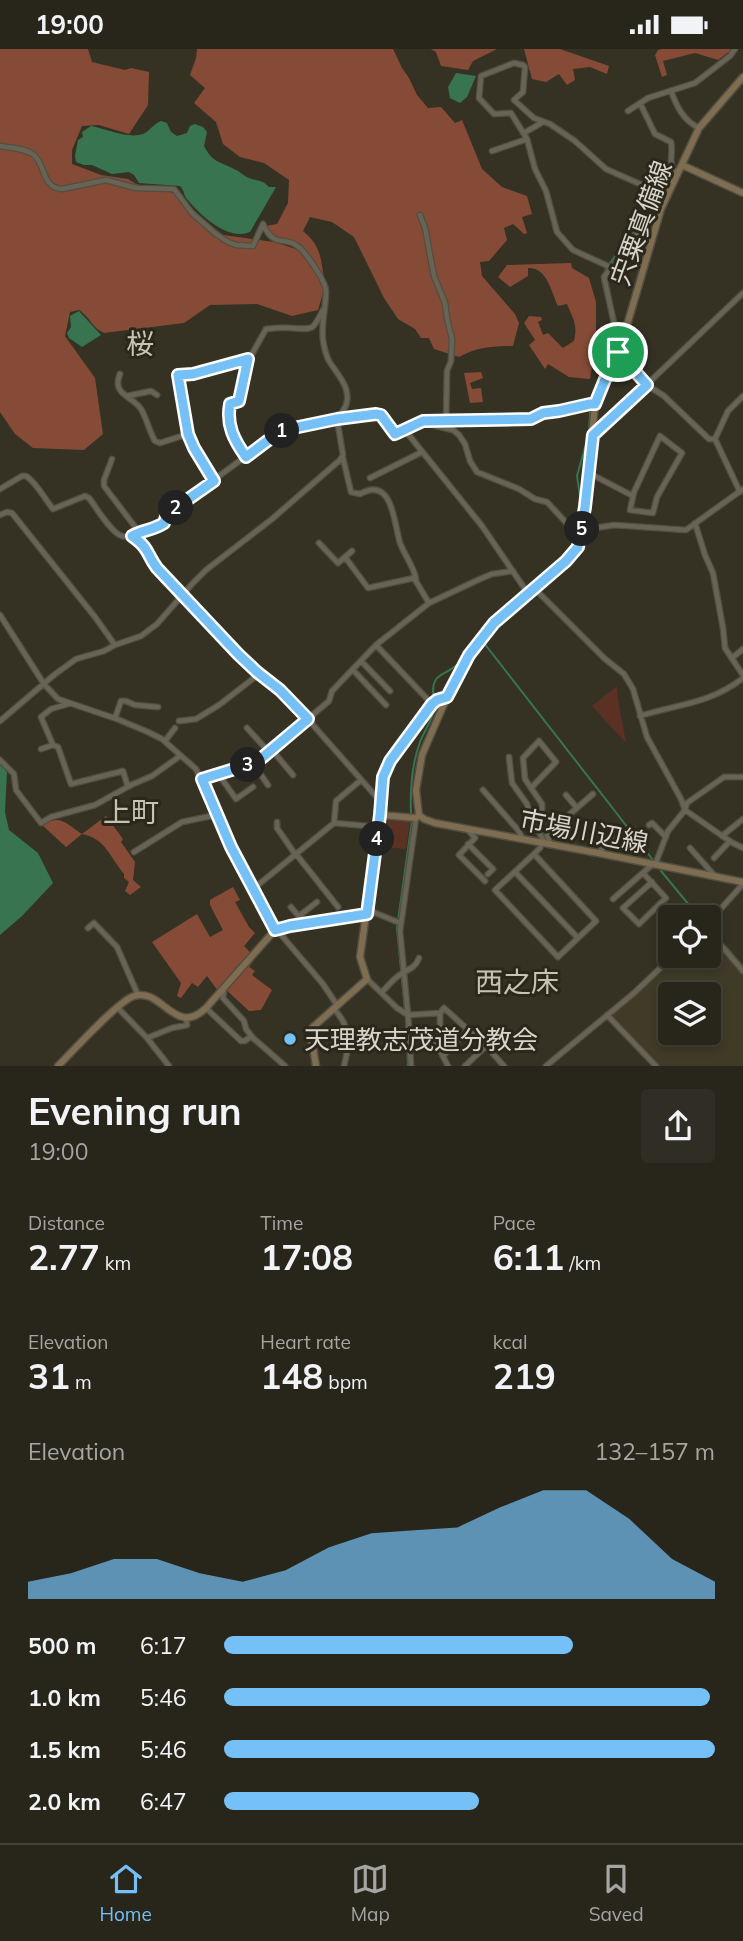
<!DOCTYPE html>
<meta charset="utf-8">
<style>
body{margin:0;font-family:Mulish,"Noto Sans JP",sans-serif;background:#302e24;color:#f1f3f6;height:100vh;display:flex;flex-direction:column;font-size:26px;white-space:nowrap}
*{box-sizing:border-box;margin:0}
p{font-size:23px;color:#a5a5a3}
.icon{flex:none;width:38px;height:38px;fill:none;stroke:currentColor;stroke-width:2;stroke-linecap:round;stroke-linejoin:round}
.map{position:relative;height:1017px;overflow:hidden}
.details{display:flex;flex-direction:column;background:#28261b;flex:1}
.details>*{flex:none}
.controls{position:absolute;left:658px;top:856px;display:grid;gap:14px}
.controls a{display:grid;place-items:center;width:63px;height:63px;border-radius:7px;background:#28261b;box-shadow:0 4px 10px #0003,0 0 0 2px #44433a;font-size:35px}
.pin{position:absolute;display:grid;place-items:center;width:60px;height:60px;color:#fff;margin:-30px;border:4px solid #fff;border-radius:50%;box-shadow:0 2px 7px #0007}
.km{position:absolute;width:35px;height:35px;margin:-18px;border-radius:50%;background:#222;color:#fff;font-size:19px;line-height:35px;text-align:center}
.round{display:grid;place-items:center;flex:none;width:74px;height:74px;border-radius:7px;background:#302e24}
.head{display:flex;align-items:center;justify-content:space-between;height:119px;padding:0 28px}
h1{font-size:38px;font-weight:700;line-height:52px}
.metrics{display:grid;grid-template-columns:repeat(3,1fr);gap:10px;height:119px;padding:7px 28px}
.metrics div{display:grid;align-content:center}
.metrics b{font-size:35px;font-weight:700}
.metrics small{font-size:19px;font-weight:400}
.metrics p{font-size:19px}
.chart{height:196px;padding:14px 28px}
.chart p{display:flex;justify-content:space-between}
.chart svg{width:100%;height:126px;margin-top:7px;fill:#75c0f6;opacity:.7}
ul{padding:0 28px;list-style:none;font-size:23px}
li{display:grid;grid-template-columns:112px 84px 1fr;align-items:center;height:52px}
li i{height:18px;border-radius:9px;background:#75c0f6}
.status{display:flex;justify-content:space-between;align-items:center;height:49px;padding:0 35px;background:#28261b;direction:ltr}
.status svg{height:19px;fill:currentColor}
.tabs{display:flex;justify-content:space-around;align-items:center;height:98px;border-top:2px solid #44433a;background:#28261b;font-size:19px;color:#a5a5a3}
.tabs a{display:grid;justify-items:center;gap:4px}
.tabs .on{color:#75c0f6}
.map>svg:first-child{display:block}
.built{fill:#3f3b27;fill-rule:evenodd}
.green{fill:#5a3123}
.forest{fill:#864b37}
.water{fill:#38744f}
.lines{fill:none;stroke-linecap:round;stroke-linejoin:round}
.stream{stroke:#38744f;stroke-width:2}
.street-casing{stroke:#514e42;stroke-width:7}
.secondary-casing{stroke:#514e42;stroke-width:9}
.street{stroke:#686455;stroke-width:4.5}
.secondary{stroke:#7f6d51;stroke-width:6}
.route-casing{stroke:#fff;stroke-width:14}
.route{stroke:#75c0f6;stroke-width:9}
.poi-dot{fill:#75c0f6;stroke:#2b281b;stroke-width:2.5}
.labels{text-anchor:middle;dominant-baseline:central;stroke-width:6;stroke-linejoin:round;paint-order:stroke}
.street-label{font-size:26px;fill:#d7d5cc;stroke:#2b281b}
.poi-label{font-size:26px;fill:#d7d5cc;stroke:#2b281b;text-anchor:start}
.neighbourhood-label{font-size:28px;fill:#c7c3b3;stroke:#2b281b}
</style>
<div class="status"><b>19:00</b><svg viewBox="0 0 49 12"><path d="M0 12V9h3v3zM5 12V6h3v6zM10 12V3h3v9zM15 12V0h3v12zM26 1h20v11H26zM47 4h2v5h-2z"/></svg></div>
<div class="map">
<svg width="743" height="1017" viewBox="0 0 743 1017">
<rect width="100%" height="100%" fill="#353224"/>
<path class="built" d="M709 885 743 924V1017H660L611 966 676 907 709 906ZM670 945H709V984H670Z"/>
<path class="green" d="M617 637 618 650 626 694 592 657Z
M390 771 410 773 406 800 380 798 383 775Z"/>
<path class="forest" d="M0 0H88L92 13 125 21 131 19 149 23 148 56 129 85 99 76 82 77 72 101V115L101 126 128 130 136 135 178 145 196 165 223 186 274 193 299 201 321 232 324 241 318 261 292 267 257 255 210 256 184 274 104 284C92 279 89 267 79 261L70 263 65 287 95 329 103 385 84 401 33 399 15 385 0 363Z
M197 0H393L402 19 409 29 417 46 428 59 441 58 455 74 462 71 482 120 502 138 527 147 532 165 522 168 527 184 524 185 513 175 504 179 507 191 489 212 480 213 482 227 515 265 519 274 513 297C493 297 477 298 459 308L434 300 429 289H421L415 280 398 270 384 249 354 188 332 173 310 168 303 182C321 197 321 209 324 231 317 220 310 205 300 197 288 186 276 194 266 177L277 175 288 154 289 131 264 114 240 108 223 95 216 73 194 54 205 39 190 26 196 9Z
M431 0H497L473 12 468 21 441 17 436 3Z
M524 0H560L609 17 607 25 590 18 573 20 575 31 567 36 559 25 546 33 532 30Z
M662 0H730V2L718 11 695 4 663 12 667 26 662 28 655 6 658 1Z
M571 214 572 219 589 229 596 253V292L590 330 569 328 548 315 545 320 529 296 535 291 524 274 529 267 541 268 542 271 538 273 543 286 548 284 563 299 574 292C578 275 573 270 567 255L558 257C551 242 547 218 528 219V227L510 238 498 228 507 216Z
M481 323 483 329 470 334 472 340 481 339 483 353 470 354 464 324Z
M106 767 123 790 121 793 135 813 133 831 141 838 130 846 125 842 129 833 124 829V825C110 808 105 789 82 785L66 798 42 776C61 765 65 774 82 785Z
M233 838 240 851 235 853 249 878 255 884 244 897 251 904 254 911 249 918 255 922 252 926 272 941 261 961 249 962 223 938 218 942 207 927 198 938 192 934 181 949 177 947 181 934 152 893 197 865 210 888 223 881 210 856V851Z"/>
<path class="water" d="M456 24 476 27 467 48 460 54 450 49 448 38Z
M161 72 167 74 171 83 177 87 187 84 190 77 195 75 203 78 207 83 204 97C213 114 219 112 234 120 240 122 243 127 249 129 257 132 263 131 269 138H276L250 183C228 192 201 167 188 151 183 146 185 142 180 137L139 134 134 126 129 123 112 125 92 116H84L76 113 75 107 78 91 83 88 82 83 91 77C106 80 128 90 143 85 150 82 153 75 161 72Z
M79 262 101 286 82 298 69 289 67 284 71 278 70 267Z
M0 715 7 723 5 763 9 781 38 804 53 834 22 867 0 886Z"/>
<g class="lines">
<path class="stream" d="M609 215 662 148
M606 219 602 231 607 251
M578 478 580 447 577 427 589 384 590 363 593 349 614 304 612 273
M484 594 653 811
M434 650C429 623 445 628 459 614 468 605 472 591 481 582 507 553 539 531 568 505
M411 766C410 741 411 717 420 693 425 680 434 669 435 656
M661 822 699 868
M726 898 743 918
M405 961 397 879 412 772
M406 967 408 1017"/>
<defs>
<path id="street" d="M671 42C677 58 683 71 699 79
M640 54 655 85 671 93C674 106 666 116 678 124
M628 62 648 49 695 34 730 7 735 0
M524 84 543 73
M0 97C11 99 25 99 34 106 46 117 42 139 62 140L106 131 136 139 174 140 192 164 216 185 228 193 236 196 253 197 263 175
M492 102 527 90
M420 166 425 179 434 227 445 254 447 269 452 290 451 312 447 322 446 372
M610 218 573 201 557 183 546 142 535 120 527 90 511 64 494 65 479 49 481 27 514 14 523 16 525 18 523 43 514 51 534 69 550 75 575 92 606 120 667 147 604 228 614 274 618 303 647 336 664 347 709 390H715
M120 325C111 346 133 347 141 360 147 370 149 382 155 392L160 394 188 385
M127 347 151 342 157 346
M428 373 436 377 453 381 459 386 465 395 470 412 477 423 519 440 535 450 547 453 573 481 581 483
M404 380 482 477 527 543
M593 386 599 381 743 244
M660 387 682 404 657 448 653 464 630 461 634 443Z
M246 408C234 391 226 376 230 355L239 353 247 314 266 280C274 279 283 278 291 279 313 280 312 283 323 261
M343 409 351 443 360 445C393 426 394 475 400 494 405 507 414 518 416 530
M112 410 104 431V437L139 483
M589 424 633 447
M370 429 422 403
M214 432 194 399 188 385 178 326 193 325 247 310
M0 440 22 427H26C37 434 44 449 53 460L85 447 89 449C96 458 112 485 122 487 128 489 133 486 138 484 147 480 156 480 164 474L167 465 279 383 284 381 337 370 376 365 381 366 395 385 423 372 531 370 543 364 559 362 590 355H595
M740 443 715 390 728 362 743 347
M0 466 7 463 12 464 95 568 115 596
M695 474 705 506 713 524 723 579 725 599 743 626
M582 481 614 476 686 481 743 440
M132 487C150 499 146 504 157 519L238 605 291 651 380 752
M319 494 338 514 352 502
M345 508 368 539 414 529 429 554
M534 539 604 609 624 625 633 640 647 688 681 750 685 761 731 793 743 799
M0 566 44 635 58 650 117 670 148 683 162 690 196 720 231 798 275 881
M376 596 432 655
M732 609 743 600
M361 612 390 642
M353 621 386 656
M68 655 51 660 41 668 53 696 58 698 71 735 123 722 127 735 130 737
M640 667C678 655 710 655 743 629
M115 669 121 652H126L135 656 158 658
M0 672 54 626 76 610 104 602 115 596 141 587 157 575 193 534 206 521 272 470 340 411 343 406 337 370C340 366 344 361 346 356 352 339 337 325 329 312 326 306 324 298 323 291 321 275 326 258 326 242 326 233 308 207 301 200 286 185 274 201 263 175
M179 672 196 670 219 656 259 625
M247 679 269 703
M165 692 175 679
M41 700 53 696
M272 701 293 726
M509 708 512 734 527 755 530 766
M0 711 14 725 16 741 41 774 51 768 95 756 131 736 152 727 180 707
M253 714 268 736
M219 726 236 750 253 738
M202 730 257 713 329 652 332 642 376 596 429 554 480 530 492 525 513 522
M531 739 556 713 539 692 523 709 525 730 542 755V760L530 767 545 794
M483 741 518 781 523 790
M566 746 577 759
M380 766 383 728 390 712 432 655 437 651 446 648
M277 773V779L295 805
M334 774 336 752 361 731
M649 776 652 774 666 788
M467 780 475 789 459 806 485 832
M722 787 743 770
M468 795 493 820 488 825
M550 795 547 785 593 745
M690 799 715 827
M134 803 182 773 216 766
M599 803 614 789
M296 805 338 858
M534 805 596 872 558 908 495 841Z
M534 805 540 799 542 794
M714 809 730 792
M655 816 668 782 685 761 687 754 724 728H743
M515 823 578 889
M643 824 666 849 639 875 623 859 652 833
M253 840 334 774 379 778
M613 850 653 815
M291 858 305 875
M368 861 400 874
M299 867 317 853
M709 873 743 835
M88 879 94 874 117 898 138 946
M277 881 323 935 337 956
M709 882 743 922
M367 930 397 959 408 966 440 964 444 959 486 997 504 1017
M224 941 223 949 244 972 246 980 253 989 285 1017
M382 943C388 937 394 929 401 925 409 920 416 918 419 909
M117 958 147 989 169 1017
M206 959 241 992H245L251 987
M334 960C351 978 350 994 344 1017
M440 964V988L436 994 448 1017
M607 966 656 1017
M147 989 172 979 187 976 186 969
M443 1007 468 981
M411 1017 408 966 400 882 416 769
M465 1017 486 997
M546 1017 634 944 674 906"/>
<path id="secondary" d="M682 116 743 144
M419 766 416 741 422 706 450 641 469 606 493 574 566 512 577 498 585 458 595 355 623 290 661 160 699 79 743 28
M419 766 424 770 435 774 598 804 743 833
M58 1017C73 1002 118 952 134 947 162 938 175 989 206 959L275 881 290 877 367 865
M316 1017 311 986 312 979 367 930 360 908 380 766 416 769 419 766"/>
</defs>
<use href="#street" class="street-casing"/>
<use href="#secondary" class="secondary-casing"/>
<use href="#street" class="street"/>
<use href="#secondary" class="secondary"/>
</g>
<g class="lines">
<defs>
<path id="route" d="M618 303 647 336 593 386 585 458 578 498 566 512 494 574 469 606 447 648 437 651 432 655 390 712 383 728 380 766 367 865 290 877 275 881 231 798 202 730 257 713 308 670 280 641 257 623 238 605 157 519C146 504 150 500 132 487 142 481 154 481 164 474L167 465 214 432 194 399 188 385 178 326 193 325 248 310 239 352 230 355C226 376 234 391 246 408L279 383 284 381 337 370 376 365 381 366 395 385 423 372 531 370 543 364 559 362 590 355H595L606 328Z"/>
</defs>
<use href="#route" class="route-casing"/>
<use href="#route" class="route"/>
</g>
<circle class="poi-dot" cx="290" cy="990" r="7"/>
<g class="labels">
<g class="street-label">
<text transform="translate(641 174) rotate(-70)">宍粟真備線</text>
<text transform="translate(584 782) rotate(11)">市場川辺線</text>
</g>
<g class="poi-label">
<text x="304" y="990">天理教志茂道分教会</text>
</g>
<g class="neighbourhood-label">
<text x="140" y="294">桜</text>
<text x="131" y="762">上町</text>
<text x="517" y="932">西之床</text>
</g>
</g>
</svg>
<div class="controls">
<a><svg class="icon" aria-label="locate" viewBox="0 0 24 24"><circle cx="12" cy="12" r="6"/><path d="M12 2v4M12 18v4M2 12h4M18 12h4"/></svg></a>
<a><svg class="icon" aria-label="layers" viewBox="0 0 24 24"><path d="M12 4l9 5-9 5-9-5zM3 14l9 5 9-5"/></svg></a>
</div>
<div class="pin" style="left:618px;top:303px;background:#1e9e55"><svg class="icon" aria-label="arrive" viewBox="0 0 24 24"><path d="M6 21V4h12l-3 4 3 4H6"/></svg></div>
<b class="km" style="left:282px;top:382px">1</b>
<b class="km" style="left:176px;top:459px">2</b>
<b class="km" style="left:248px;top:716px">3</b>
<b class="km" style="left:377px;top:790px">4</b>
<b class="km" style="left:582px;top:480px">5</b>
</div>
<section class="details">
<div class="head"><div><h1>Evening run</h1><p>19:00</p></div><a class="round"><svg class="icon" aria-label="share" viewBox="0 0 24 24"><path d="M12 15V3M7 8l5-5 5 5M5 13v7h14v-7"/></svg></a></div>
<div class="metrics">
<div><p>Distance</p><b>2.77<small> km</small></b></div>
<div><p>Time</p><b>17:08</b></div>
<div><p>Pace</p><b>6:11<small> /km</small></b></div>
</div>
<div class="metrics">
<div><p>Elevation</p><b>31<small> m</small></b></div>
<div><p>Heart rate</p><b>148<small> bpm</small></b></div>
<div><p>kcal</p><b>219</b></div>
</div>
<div class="chart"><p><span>Elevation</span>132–157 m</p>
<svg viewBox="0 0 160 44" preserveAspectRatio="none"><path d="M0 44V38L10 35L20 30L30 30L40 35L50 38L60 34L70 26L80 21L90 20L100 19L110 12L120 6L130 6L140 16L150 30L160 38V44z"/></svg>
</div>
<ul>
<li><b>500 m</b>6:17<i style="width:71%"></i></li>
<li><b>1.0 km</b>5:46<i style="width:99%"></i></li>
<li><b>1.5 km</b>5:46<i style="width:100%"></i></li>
<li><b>2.0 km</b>6:47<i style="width:52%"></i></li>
</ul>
</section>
<nav class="tabs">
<a class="on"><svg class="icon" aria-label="home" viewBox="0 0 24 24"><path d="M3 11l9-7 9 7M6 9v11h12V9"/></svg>Home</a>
<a><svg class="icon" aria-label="map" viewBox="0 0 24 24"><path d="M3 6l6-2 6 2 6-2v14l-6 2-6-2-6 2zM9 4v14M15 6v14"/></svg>Map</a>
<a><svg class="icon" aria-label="saved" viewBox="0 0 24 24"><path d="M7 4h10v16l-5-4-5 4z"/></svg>Saved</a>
</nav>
